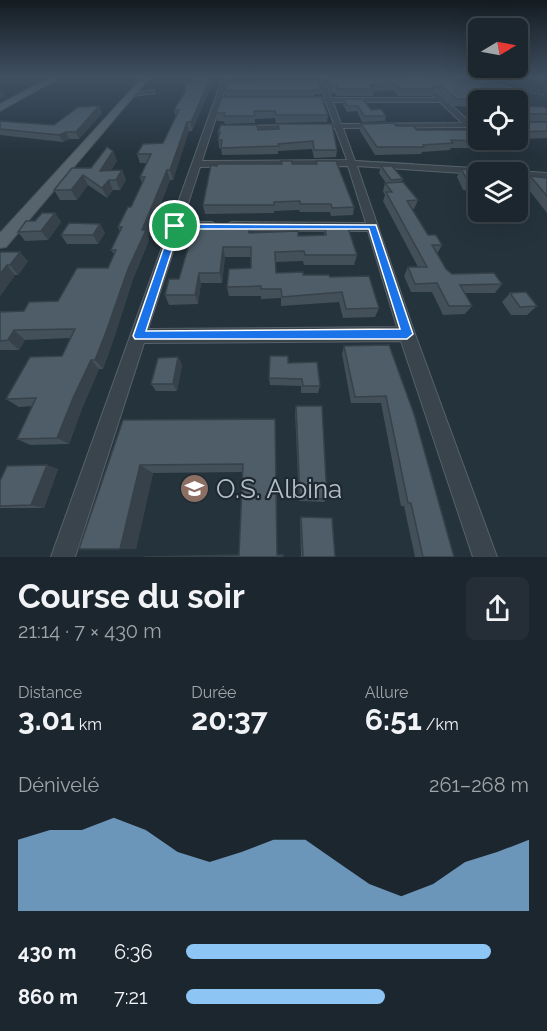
<!DOCTYPE html>
<html lang="fr">
<meta charset="utf-8">
<style>
body{margin:0;font-family:Raleway,sans-serif;background:#252e36;color:#f1f3f6;height:100vh;display:flex;flex-direction:column;font-size:22px;white-space:nowrap}
*{box-sizing:border-box;margin:0}
p{font-size:20px;color:#a0a5aa}
.icon{flex:none;width:33px;height:33px;fill:none;stroke:currentColor;stroke-width:2;stroke-linecap:round;stroke-linejoin:round}
.map{position:relative;height:557px;overflow:hidden}
.drawer{display:flex;flex-direction:column;background:#1c262e;flex:1}
.drawer>*{flex:none}
.needle{width:39px;rotate:80deg}
.controls{position:absolute;left:468px;top:18px;display:grid;gap:12px}
.controls a{display:grid;place-items:center;width:60px;height:60px;border-radius:9px;background:#1c262e;box-shadow:0 6px 24px #0002,0 0 0 2px #3a434a;font-size:30px}
.pin{position:absolute;display:grid;place-items:center;width:51px;height:51px;color:#fff;margin:-26px;border:3px solid #fff;border-radius:50%;box-shadow:0 2px 6px #0007}
.round{display:grid;place-items:center;flex:none;width:63px;height:63px;border-radius:9px;background:#252e36}
.overview{display:flex;align-items:center;justify-content:space-between;height:102px;padding:0 18px}
h1{font-size:33px;font-weight:700;line-height:45px}
.figures{display:grid;grid-template-columns:repeat(3,1fr);gap:9px;height:102px;padding:6px 18px}
.figures div{display:grid;align-content:center}
.figures b{font-size:30px;font-weight:700}
.figures small{font-size:16px;font-weight:400}
.figures p{font-size:16px}
.chart{height:168px;padding:12px 18px}
.chart p{display:flex;justify-content:space-between}
.chart svg{width:100%;height:108px;margin-top:6px;fill:#8dc5f4;opacity:.7}
ul{padding:0 18px;list-style:none;font-size:20px}
li{display:grid;grid-template-columns:96px 72px 1fr;align-items:center;height:45px}
li i{height:15px;border-radius:8px;background:#8dc5f4}
.map>svg:first-child{display:block}
.lines{fill:none;stroke-linecap:round;stroke-linejoin:round}
.stream-far1{stroke:#395264;stroke-width:2}
.stream{stroke:#395264;stroke-width:3}
.minor-casing{stroke:#57626b;stroke-width:2}
.major-casing{stroke:#455059;stroke-width:2}
.path{stroke:#475c5b;stroke-width:1.5;stroke-dasharray:2 2;stroke-linecap:butt}
.minor{fill:#39444d;fill-rule:evenodd}
.major{fill:#57646d;fill-rule:evenodd}
.wall{fill:#435059}
.shaded-wall{fill:#374149}
.building{fill:#4e5d68;stroke:#374149;stroke-width:1.5}
.route{fill:#1a73e8;stroke:#fff;stroke-width:1.5;fill-rule:evenodd}
.labels{text-anchor:middle;dominant-baseline:central;stroke-width:4.5;stroke-linejoin:round;paint-order:stroke}
.near-poi-label{font-size:26px;fill:#b5bfc8;stroke:#1e2932;text-anchor:start}
</style>
<div class="map">
<svg width="547" height="557" viewBox="0 0 547 557">
<rect width="100%" height="100%" fill="#25333d"/>
<g class="lines">
<path class="stream-far1" d="M351 161 413 164"/>
<path class="stream" d="M489 170 520 172"/>
<defs>
<path id="minor" d="M223 77H229L202 161 347 160 335 128 327 126 334 124 326 102 316 100 325 98 317 77H323L331 98H435L414 77H420L471 123H478V127L472 130 467 127 343 128 355 161 491 169 496 172 478 174 357 166 415 334 497 557H473L401 341 144 343 75 557H51ZM333 102H440L462 123 341 124ZM348 166 366 223 231 222 225 226 231 230 368 231 397 327 148 329 180 230H212L218 226 212 222H182L200 167Z
M442 80 489 82 511 88 508 90 489 86 440 83Z
M153 90 155 93 133 96 130 94Z
M296 125 300 127 299 129 241 130 237 128 241 126Z
M518 171 547 173V179L518 177V172H514Z"/>
<path id="major" d="M52 77H61L0 111V104Z
M143 77H150L6 247 0 248V233Z"/>
</defs>
<use href="#minor" class="minor-casing"/>
<use href="#major" class="major-casing"/>
<path class="path" d="M515 89 544 95"/>
<use href="#minor" class="minor"/>
<use href="#major" class="major"/>
</g>
<path class="wall" d="M194 77H212L213 82 192 131H189L173 180H170L148 236 149 240 133 279 113 341 103 369H99L83 406 69 444 30 445 17 439 33 406 19 407 6 399 62 356 70 338 25 340 19 350H0V312L24 311 58 301 108 268 114 254 111 250 120 232 118 227 131 207 142 183 140 177 147 163H140L137 154 163 143 176 117 174 110Z
M233 77H315V78Z
M325 77H448V78Z
M329 79H456L478 100V113L472 107 454 106 438 92 432 93 430 96H398L393 90 374 91 373 96H337L335 93H331L328 85Z
M321 89V94H314V96H225V91Z
M222 97 328 115 327 122 276 123 275 118 255 119V123L225 124 224 121H217L216 113Z
M343 99 386 116 385 121 362 122 357 111 347 112 343 104Z
M99 106 102 113 79 139H69L63 142 0 135V121L54 125Z
M518 106 547 109V121H522V122H547V138L524 139 521 144 501 143 499 140H518Z
M278 124 337 150 336 157 314 158 312 149 278 151V154L222 155 221 148H219L218 132 278 129Z
M361 124 396 126 479 141 475 148H451L450 150 422 152 421 154 375 155 360 131Z
M113 151 117 161 111 170H122L126 180 120 190H113L107 198 88 185 77 200H60L54 190 91 168Z
M316 161 354 207 353 215 331 216 330 212H300L299 210 274 211V213L205 214 203 205 292 164H316Z
M381 166 403 179 401 182 418 200 414 209H411L428 235 442 245 437 254 446 269 452 274 502 284 495 293H465L472 306 465 314 443 315 432 292H411L404 276 408 267H418L383 201 385 195 383 191 385 183H386L379 173Z
M461 169 478 180V184L475 191 463 190 457 177Z
M530 176 547 178V213L525 185Z
M55 213 61 222 48 240 25 241 18 232 35 221Z
M100 224 105 233 98 244H67L61 235Z
M195 224 250 233 298 236 324 235 325 228 357 255 354 265H304L303 261 275 262 276 273 330 277 379 308 375 317 343 318 339 302 281 306V298L261 299V296H229L227 287 251 268V257H225L222 283H201L198 304 169 305 165 295 179 279Z
M0 252 28 261 18 275H15L0 296Z
M510 293 537 306 527 315H511L502 302Z
M389 345 454 557H415L404 506H401L381 403H351L342 354 344 346Z
M178 357 182 365 177 391H156L151 384Z
M288 363 320 386 318 393H301V386L270 385 269 378Z
M296 406 327 499 324 502 299 501 295 412Z
M275 419 277 555H239L243 472 153 473 136 549H79L123 420Z
M58 469 44 508H0V481Z
M301 517 335 557H301L300 519Z"/>
<path class="shaded-wall" d="M211 77H212L213 82 192 131 191 122Z
M3 90 6 97 0 99V92Z
M99 106 102 113 79 139 76 132Z
M187 122 189 131 173 180 170 170Z
M66 132 69 139 63 142 59 135Z
M113 151 117 161 105 180 100 171Z
M122 170 126 180 120 190 116 180Z
M167 170 170 180 148 236 149 240 133 279 113 341 103 369 95 360 142 230Z
M83 175 88 185 77 200 71 190Z
M109 180 113 190 107 198 102 188Z
M55 213 61 222 48 240 41 231Z
M100 224 105 233 98 244 93 235Z
M223 247 225 257 222 283 220 273Z
M20 252 28 261 18 275 10 265Z
M7 265 15 275 0 296V274Z
M199 273 201 283 198 304 195 295Z
M14 330 25 340 19 350 8 340Z
M178 357 182 365 177 391 173 384Z
M91 360 99 369 83 406 69 444 57 438 73 398Z
M47 465 58 469 44 508 31 505Z
M140 465 153 473 136 549H120Z"/>
<path class="building" d="M194 77H211L191 122H187L170 170H167L142 230H146L128 269 106 332 95 360H91L73 398 57 438 17 439 36 398 6 399 30 357 62 356 75 329 14 330 8 340 0 341V312L24 311 29 302 58 301 77 268H108L116 250H111L122 227H118L128 207H131L145 177H140L151 154H137L143 144 163 143 179 110H174L185 92V84H191Z
M329 79H456L460 83H477L502 100H478V104L475 100 457 99 441 86H434L432 89H400L394 83 370 85 374 89H338L336 86 332 87Z
M318 81 321 89 313 90 314 91H225L228 82Z
M222 97H321L328 115H276L275 111H254L255 116H224L225 113H216Z
M343 99H363L371 110 381 109 386 116H364L358 106H348Z
M99 106 76 132H66L59 135 0 129V121L54 125 78 107Z
M518 106 544 107 547 109V114H520L522 122H547V131L521 132 525 137 518 136Z
M394 123 396 126H413L417 130H469L479 141 451 140 453 143 423 145 424 147H377L361 124Z
M278 124H332L337 150H314L313 141 278 144 279 146 221 148 222 140H218L220 132H218L221 125H257L258 130 279 129Z
M107 147 113 151 100 171 122 170 116 180H109L102 188 83 175 71 190H54L72 168H91Z
M281 161H292V164H317L316 161H336L354 207 332 208 331 204H300V201L274 202V205H203L211 165 217 166 218 164H282Z
M381 166H392L403 179 391 180Z
M461 169 473 170 478 182 468 181Z
M530 176 547 178V196Z
M403 182 418 200 407 201 428 235H436L442 245H432L446 269 452 274 494 273 502 284 460 285 472 306H449L437 283 415 284 408 267H427L386 192H392L385 183Z
M42 213H55L41 231 18 232 26 221H35Z
M69 223 100 224 93 235H61Z
M249 223V233L298 231V236L326 235 325 228H348L357 255H305L304 251 275 252 276 273 303 272V275H329L330 277 369 276 379 308 346 309 342 292 282 297 281 289H261V286L227 287 229 269 251 268V247H223L220 273H199L195 295H165L169 279H179L195 224Z
M0 252H20L10 265H7L0 274Z
M526 292 537 306 520 307 510 293Z
M389 345 414 414 454 557H423L411 503H408L386 396 355 397 344 346Z
M270 356H288V363L317 362 320 386H303L302 379 269 378Z
M178 357 173 384H151L158 358Z
M296 406H322L327 499 300 498Z
M275 419 277 555H283V557H144L239 555 243 464 140 465 120 549H79L123 420Z
M47 465 31 505 0 506V481L7 466Z
M301 517 332 518 335 557H303Z"/>
<linearGradient id="sky" x2="0" y2="1"><stop stop-color="#141c22"/><stop offset="0.5" stop-color="#405062"/><stop offset="1" stop-color="#405062" stop-opacity="0"/></linearGradient>
<rect width="547" height="155" fill="url(#sky)"/>
<path class="route" d="M172 224 376 225 413 334 407 339H135L133 336ZM179 229H369L400 329 146 331Z"/>
<defs>
<symbol id="school-disc" viewBox="-11 -11 22 22"><circle r="9.5" fill="#8d6e63" stroke="#1e2932"/><path d="M0-5L7-2L0 1L-7-2ZM-4 1L0 2.5L4 1V4Q0 6-4 4Z" fill="#fff"/></symbol>
</defs>
<g fill-rule="evenodd">
<use href="#school-disc" x="178" y="472" width="33" height="33"/>
</g>
<g class="labels">
<g class="near-poi-label">
<text x="216" y="489">O.S. Albina</text>
</g>
</g>
</svg>
<div class="controls">
<a><svg class="needle" viewBox="-14 -14 28 28"><path d="M0-13l5 13h-10z" fill="#e53935"/><path d="M0 13l5-13h-10z" fill="#a0a5aa"/></svg></a>
<a><svg class="icon" aria-label="locate" viewBox="0 0 24 24"><circle cx="12" cy="12" r="6"/><path d="M12 2v4M12 18v4M2 12h4M18 12h4"/></svg></a>
<a><svg class="icon" aria-label="layers" viewBox="0 0 24 24"><path d="M12 4l9 5-9 5-9-5zM3 14l9 5 9-5"/></svg></a>
</div>
<div class="pin" style="left:175px;top:226px;background:#1e9e55"><svg class="icon" aria-label="arrive" viewBox="0 0 24 24"><path d="M6 21V4h12l-3 4 3 4H6"/></svg></div>
</div>
<section class="drawer">
<div class="overview"><div><h1>Course du soir</h1><p>21:14 · 7 × 430 m</p></div><a class="round"><svg class="icon" aria-label="share" viewBox="0 0 24 24"><path d="M12 15V3M7 8l5-5 5 5M5 13v7h14v-7"/></svg></a></div>
<div class="figures">
<div><p>Distance</p><b>3.01<small> km</small></b></div>
<div><p>Durée</p><b>20:37</b></div>
<div><p>Allure</p><b>6:51<small> /km</small></b></div>
</div>
<div class="chart"><p><span>Dénivelé</span>261–268 m</p>
<svg viewBox="0 0 160 44" preserveAspectRatio="none"><path d="M0 44V15L10 11L20 11L30 6L40 11L50 20L60 24L70 20L80 15L90 15L100 24L110 33L120 38L130 33L140 24L150 20L160 15V44z"/></svg>
</div>
<ul>
<li><b>430 m</b>6:36<i style="width:89%"></i></li>
<li><b>860 m</b>7:21<i style="width:58%"></i></li>
</ul>
</section>
